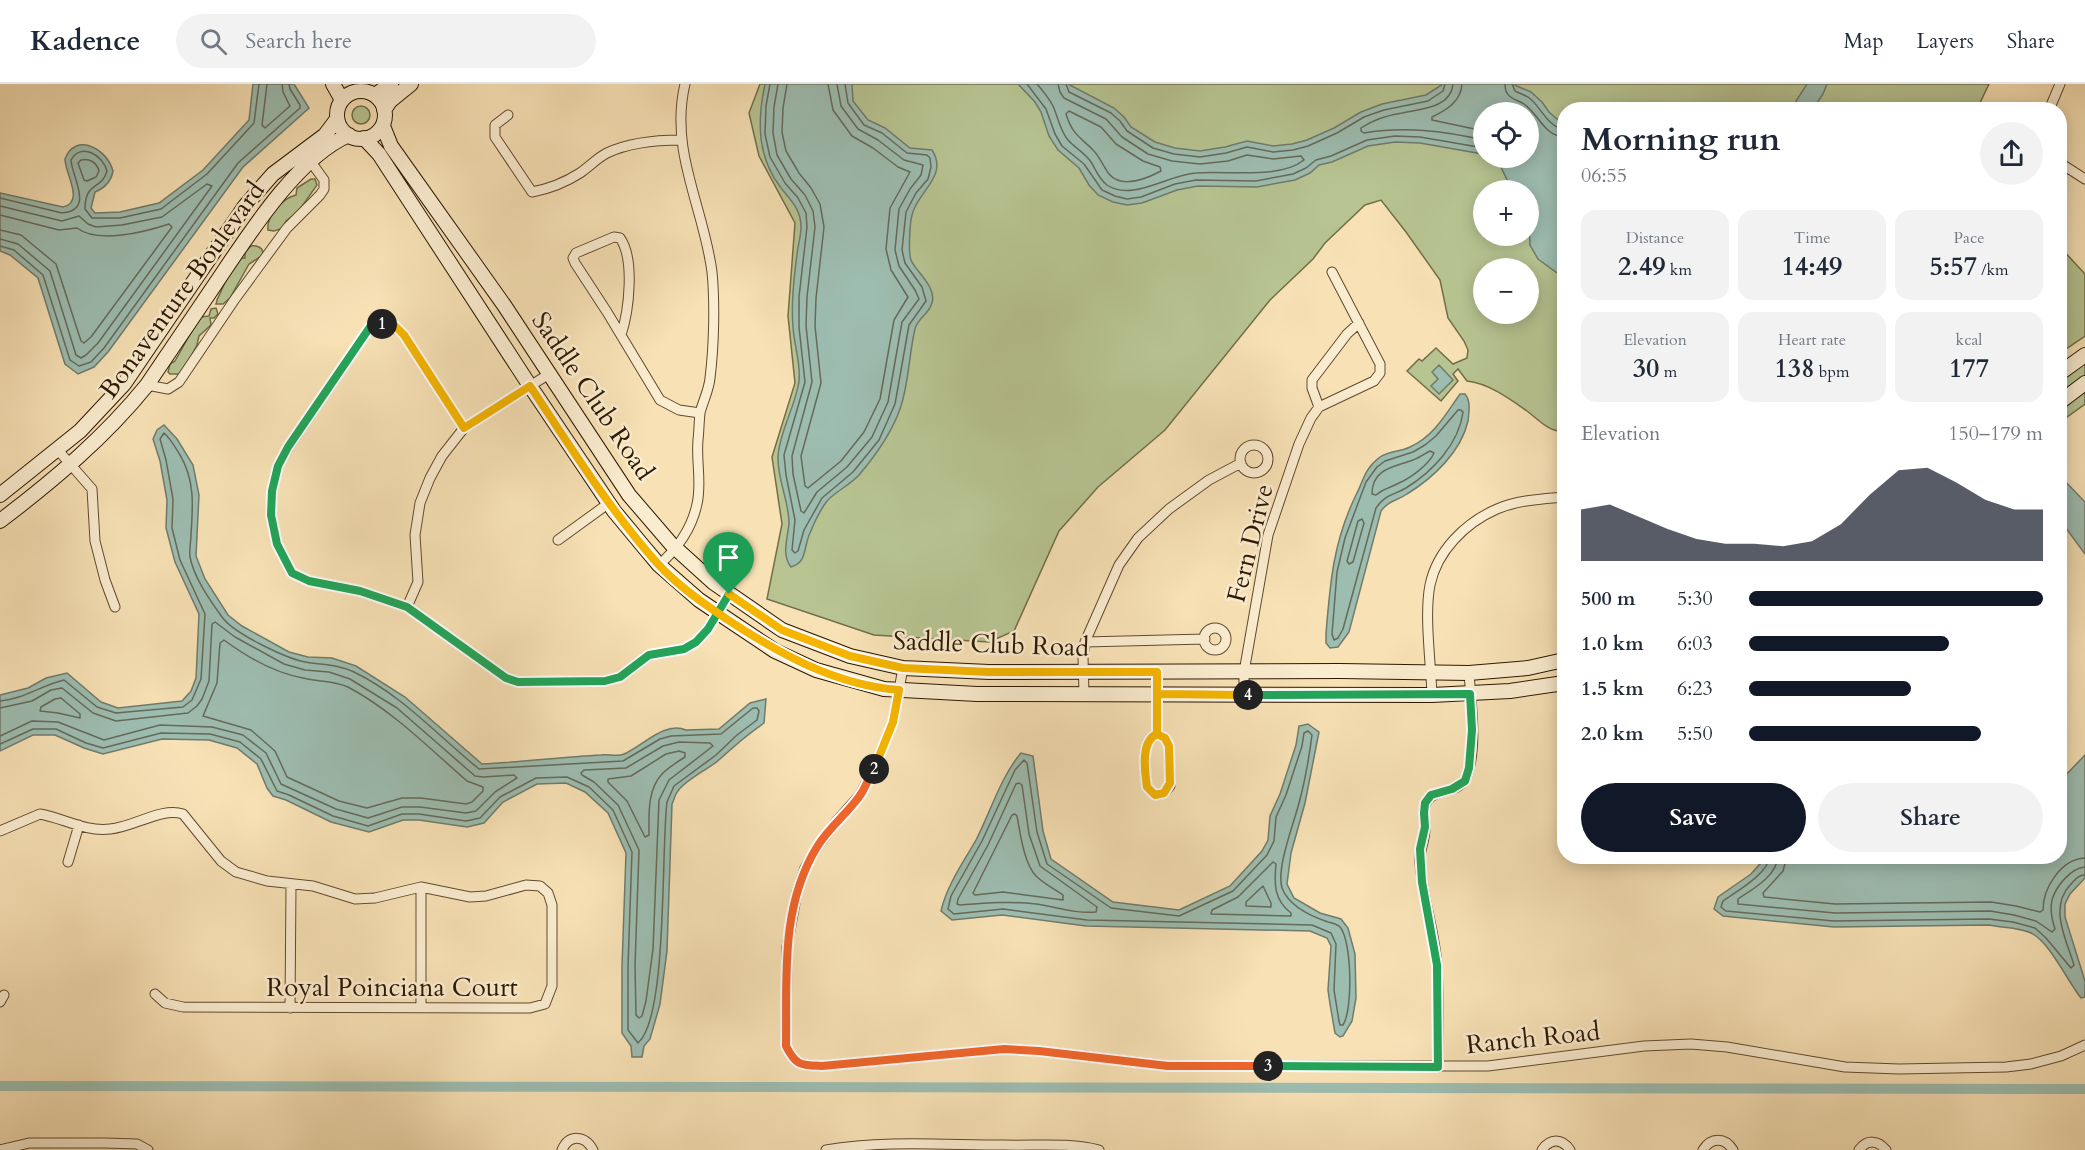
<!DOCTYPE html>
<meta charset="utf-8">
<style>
body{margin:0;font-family:Cardo,serif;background:#f2f2f3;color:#1f2937;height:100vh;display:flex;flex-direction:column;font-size:22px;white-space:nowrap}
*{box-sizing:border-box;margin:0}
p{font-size:20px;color:#747a83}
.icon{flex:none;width:33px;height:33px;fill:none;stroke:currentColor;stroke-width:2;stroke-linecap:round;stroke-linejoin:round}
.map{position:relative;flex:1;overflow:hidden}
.drawer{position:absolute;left:1557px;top:18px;width:510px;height:762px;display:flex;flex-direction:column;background:#fff;border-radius:24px;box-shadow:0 3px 15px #0003}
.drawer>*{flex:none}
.buttons{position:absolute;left:1473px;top:18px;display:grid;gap:12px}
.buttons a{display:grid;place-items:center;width:66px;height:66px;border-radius:50%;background:#fff;box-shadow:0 3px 15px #0003;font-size:30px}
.pin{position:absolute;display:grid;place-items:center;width:51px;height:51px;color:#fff;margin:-62px -26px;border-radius:50% 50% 50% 0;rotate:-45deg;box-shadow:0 0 6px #0007}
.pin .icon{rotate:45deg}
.km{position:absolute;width:30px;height:30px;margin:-15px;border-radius:50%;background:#222;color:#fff;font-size:16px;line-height:30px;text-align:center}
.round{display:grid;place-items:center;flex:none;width:63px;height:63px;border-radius:32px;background:#f2f2f3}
.overview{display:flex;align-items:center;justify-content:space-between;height:102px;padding:0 24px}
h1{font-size:33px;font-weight:700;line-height:45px}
.figures{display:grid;grid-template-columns:repeat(3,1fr);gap:9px;height:102px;padding:6px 24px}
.figures div{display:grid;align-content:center;border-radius:15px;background:#f2f2f3;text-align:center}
.figures b{font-size:26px;font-weight:700}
.figures small{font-size:16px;font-weight:400}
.figures p{font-size:16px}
.chart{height:168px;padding:12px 24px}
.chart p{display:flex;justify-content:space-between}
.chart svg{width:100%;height:108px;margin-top:6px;fill:#111827;opacity:.7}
.cta{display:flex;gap:12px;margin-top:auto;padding:12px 24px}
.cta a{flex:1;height:69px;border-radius:36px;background:#111827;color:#fff;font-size:24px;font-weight:700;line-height:69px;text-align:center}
.cta a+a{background:#f2f2f3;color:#1f2937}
ul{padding:0 24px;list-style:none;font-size:20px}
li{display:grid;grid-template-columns:96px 72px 1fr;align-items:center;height:45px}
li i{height:15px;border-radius:8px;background:#111827}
header{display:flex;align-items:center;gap:36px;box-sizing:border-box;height:84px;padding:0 30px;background:#fff;border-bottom:2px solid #e0e1e3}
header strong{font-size:28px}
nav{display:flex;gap:33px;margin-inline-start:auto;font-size:21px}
.search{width:420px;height:54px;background:#f2f2f3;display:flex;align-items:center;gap:15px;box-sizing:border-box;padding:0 21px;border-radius:33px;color:#747a83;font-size:22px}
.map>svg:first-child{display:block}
.green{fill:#b7c492;stroke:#726e4a;stroke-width:1.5;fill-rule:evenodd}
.water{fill:#9dbdb1;stroke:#707b6b;stroke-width:1.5}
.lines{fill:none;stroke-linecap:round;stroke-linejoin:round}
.shore{stroke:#656a5a;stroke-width:1.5}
.canal{stroke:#9dbdb1;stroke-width:10}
.street-casing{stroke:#604a2f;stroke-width:11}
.secondary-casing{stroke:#2d1802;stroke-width:16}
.street{stroke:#faeccf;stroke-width:9}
.secondary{stroke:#faeccf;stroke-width:14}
.split-1-casing{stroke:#fff;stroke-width:12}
.split-2-casing{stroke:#fff;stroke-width:12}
.split-3-casing{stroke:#fff;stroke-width:12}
.split-4-casing{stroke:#fff;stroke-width:12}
.split-5-casing{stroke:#fff;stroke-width:12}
.split-1{stroke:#22a559;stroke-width:8}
.split-2{stroke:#f5b400;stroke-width:8}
.split-3{stroke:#f0652b;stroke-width:8}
.split-4{stroke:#22a559;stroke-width:8}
.split-5{stroke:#f5b400;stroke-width:8}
.labels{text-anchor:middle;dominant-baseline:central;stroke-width:5;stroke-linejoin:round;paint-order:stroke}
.street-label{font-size:26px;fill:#2d1802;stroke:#faeccf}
</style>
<header>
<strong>Kadence</strong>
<div class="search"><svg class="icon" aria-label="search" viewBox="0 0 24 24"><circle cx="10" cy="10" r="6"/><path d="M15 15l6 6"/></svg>Search here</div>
<nav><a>Map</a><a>Layers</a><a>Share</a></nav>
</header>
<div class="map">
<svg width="2085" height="1066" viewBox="0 0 2085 1066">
<rect width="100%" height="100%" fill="#f7e1b5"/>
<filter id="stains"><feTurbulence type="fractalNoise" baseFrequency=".00333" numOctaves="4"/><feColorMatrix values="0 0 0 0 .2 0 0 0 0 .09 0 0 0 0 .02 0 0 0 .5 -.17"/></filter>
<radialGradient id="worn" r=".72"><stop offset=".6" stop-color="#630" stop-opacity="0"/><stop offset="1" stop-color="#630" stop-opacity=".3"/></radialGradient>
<path class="green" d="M760 0H1989L1977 25 1564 26V348C1548 347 1540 337 1527 327 1510 315 1488 299 1467 297L1458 285 1453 290 1458 297 1441 317 1407 287 1419 275 1422 277 1436 264 1453 280 1467 274 1468 266 1464 257 1448 234 1440 196 1406 148 1381 116 1365 121 1325 159 1313 175 1270 216 1165 346 1098 403 1059 447 1014 547 989 558 874 551 767 515 782 440 772 373 795 299 788 232 795 139 759 72 749 29ZM1484 28H1528V74H1484ZM1484 106H1528V152H1484ZM1484 184H1528V230H1484Z
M352 31a9 9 0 1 1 18 0a9 9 0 1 1-18 0Z
M311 95H315L317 101 298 128 286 137 283 144 274 147 268 146C266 132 283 114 296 111L297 104Z
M251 162C257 161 264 164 263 171L249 180 230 214 223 220H216C217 213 220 211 222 205 227 192 232 185 241 174H245V168Z
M2060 163 2085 190V252L2060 269Z
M216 224 218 230 214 234H210L211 241 199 252 197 261 186 282 179 290H170L168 288 170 280 175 277 198 236 201 233 209 232 211 225Z
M2085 271V320L2060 338V289Z"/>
<path class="water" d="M253 0H294L309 24 243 83 108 268 94 283 78 290 65 280 38 194 10 171 0 167V109L63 123C85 118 65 90 65 75 75 48 107 64 113 87 111 98 105 104 95 108L91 124 95 129 120 128 159 119 203 86 249 36Z
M765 0H852L853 17 868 36 885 44 910 64 932 66C949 92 917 108 912 131 910 138 908 169 911 176 916 188 937 203 932 219 929 230 917 235 915 245 909 270 909 297 901 322 893 347 876 371 859 391 850 401 836 407 827 417 821 425 814 439 810 449 806 457 806 467 802 475 799 480 796 481 791 483 781 471 788 453 789 439 789 417 777 395 778 372 780 346 796 321 799 297 801 279 794 261 793 243 791 219 794 194 797 170 798 161 801 152 801 143 801 126 791 116 781 104 757 73 757 37 765 0Z
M1018 0H1068L1114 24 1124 33 1131 43 1155 58 1175 64 1200 67 1225 63 1247 57 1273 62 1292 60 1307 56 1334 44 1361 28 1382 20 1426 11 1443 0H1512L1531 8 1542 18 1549 28 1564 41V194L1538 175 1530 161 1528 106H1512L1498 77 1495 74H1528V28H1484L1483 70 1420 59 1395 58 1368 62 1332 78 1319 81 1310 89 1295 96 1257 103 1198 102 1177 106 1142 119 1127 121 1113 118 1098 111 1089 101 1079 84 1058 66 1049 52 1041 28 1035 18Z
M1807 0H1827L1823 10 1813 25H1791Z
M1439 281 1453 296 1439 310 1431 302 1438 295 1432 288Z
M1460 310H1465C1471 317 1469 328 1468 337 1461 368 1433 394 1407 410 1397 417 1389 416 1381 427L1349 548 1338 563 1330 564 1326 559V550C1330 500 1333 458 1356 411 1364 396 1364 385 1380 373 1389 367 1400 368 1410 363 1434 352 1446 330 1460 310Z
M164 341 177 355 193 381 199 411 196 472 205 495 228 531 242 542 289 568 308 573 332 574 356 582 405 613 482 680C522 678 561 673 601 671 608 670 618 673 624 670 643 662 664 637 686 646L719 645 750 619 766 615 764 639C748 650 734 662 720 675 709 685 685 696 678 707 675 710 674 716 672 720L667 867 660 920 650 955 644 962 642 973H632L631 962 622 949V882L626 769 608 729 585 708 566 699 537 700 503 718 484 739 467 743 419 736H403L369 748 331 738 286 716 273 712 267 704 257 680 237 664 209 656 162 655 103 670 84 664 55 651H33L0 667V611L28 604 46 594 67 589 101 618 118 624 182 617 191 607 196 594 199 530 175 478 166 444 167 416 160 377 153 355 157 346Z
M2060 392 2085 418V470L2060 436Z
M1308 640 1319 648 1305 719 1291 769 1287 800 1294 814 1320 829 1341 835 1348 844 1355 870 1356 914 1352 937 1343 952 1340 953 1335 949 1330 920 1328 906 1331 862 1327 854 1310 847 1086 842 1002 831 952 836 941 827C947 801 963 779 976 756 991 727 1000 694 1021 669L1033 672 1043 747 1051 775 1113 818 1179 826 1230 802 1262 767 1268 756 1270 732 1280 710 1296 661 1299 642Z
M2085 671V794L2070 810 2065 820V833L2085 897V913L2081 914C2068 898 2049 857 2031 849 2018 843 2003 844 1989 841L1834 843 1723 832 1714 825 1718 813 1751 790 1766 773 2060 772V697Z"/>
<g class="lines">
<path class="shore" d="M267 0 262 41 265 44 290 22 283 8 282 0
M770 0 766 22 765 50 770 73 785 99 798 114 806 129 807 143 799 213V243L805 298 784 371 786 391 795 436 792 466 795 469 798 467 804 446 822 414 853 388 879 356 895 320 909 241 926 217 922 203 905 179 902 166 906 128 916 109 928 95 931 83 930 74 927 71 907 69 882 49 864 41 848 19 845 0
M778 0 774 23 773 49 777 71 791 95 805 111 813 127 815 143 807 213 806 242 812 298 792 372 793 390 801 427 804 429 817 408 847 383 872 353 888 318 902 238 919 215 915 206 899 182 895 166 899 125 910 105 921 91 923 81 904 76 878 56 858 45 841 22 837 0
M787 0 783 24 782 48 786 67 799 89 811 104 820 120 824 143 816 214 815 242 821 299 801 372 805 402 808 404 841 377 864 348 880 315 894 236 908 213 891 186 886 165 890 124 910 88 898 83 873 64 852 52 833 26 828 0
M1027 0 1046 25 1055 50 1062 62 1084 80 1102 106 1115 112 1127 115 1141 113 1175 100 1196 96 1256 97 1293 90 1306 84 1316 76 1331 72 1367 56 1395 52 1420 53 1484 64
M1037 0C1043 7 1049 14 1053 22 1058 33 1060 47 1068 56 1075 64 1085 69 1091 78 1096 86 1099 95 1107 101 1132 118 1167 91 1196 89 1226 86 1279 96 1304 76L1301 72 1273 75 1247 71 1228 77 1200 80 1172 77 1148 70 1122 53 1106 35 1064 14 1060 8 1058 0
M1066 0 1069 8 1111 29 1120 37 1127 47 1153 64 1174 70 1200 73 1226 69 1247 63 1273 68 1293 66 1308 62 1337 49 1364 33 1384 26 1428 17 1443 7 1445 0
M1453 0C1451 24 1420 25 1402 29 1388 31 1373 36 1361 44V47L1364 49C1405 42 1443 47 1484 56
M1462 0C1461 17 1447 26 1432 33V36L1484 47
M1505 0C1505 4 1505 6 1507 9 1511 16 1518 16 1524 20 1538 29 1544 52 1564 53
M1512 0 1515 7C1519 9 1524 11 1528 13 1541 22 1547 43 1564 45
M1069 27 1101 43 1116 60 1143 77 1160 83 1161 87C1146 95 1122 105 1109 90 1103 82 1100 73 1093 66 1080 53 1072 50 1066 30Z
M81 76C90 74 97 79 99 87L96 93 87 97 84 96 78 79Z
M0 114 62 129C95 126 72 94 71 76 81 58 103 71 107 87 102 106 85 97 85 125L92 134H120L161 125 207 90 254 39 259 0
M0 122 62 137 79 132 88 140 96 143 122 141 162 133 207 100 212 102 98 259 86 271 81 274 76 271 50 187 18 160 0 155
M0 131 59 146 77 144C98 160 145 148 169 140L172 143 91 253 84 259 81 257 56 180 21 151 0 146
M0 162 14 166 43 191 70 276 79 282 91 278 104 264 238 79 300 24V21L290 5 289 0
M1458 326H1461L1463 328C1459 360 1432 388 1406 404 1392 412 1386 410 1376 424L1343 545 1338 554 1334 556 1332 550 1337 488 1345 454 1366 398 1377 383 1385 377 1413 368 1425 361 1436 352Z
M1430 367 1434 369C1429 381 1409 395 1397 400 1389 404 1383 405 1376 411L1372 410C1372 384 1395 383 1413 376 1419 374 1424 370 1430 367Z
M1362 435 1364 439 1353 478 1349 480 1347 477 1358 437Z
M224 556C247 573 275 589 303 594 318 598 333 596 348 603 393 627 429 664 467 697L483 703V707L472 718 466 720 421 714H402L367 724 339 717 287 693 275 667 251 646 203 632 217 599 220 559Z
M61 614 80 630V634L58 629 40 627 41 623 55 615Z
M0 617C24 615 42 601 64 596L97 623 116 629 183 623 192 616 201 595 205 530 180 476 172 444 173 415 166 376 160 355 164 349C171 355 175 363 180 371 195 396 193 422 191 450 191 457 189 466 190 473 194 494 210 516 222 533 233 549 285 574 305 578 321 581 338 580 354 588 402 611 438 652 479 685L623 677 660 655 671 652 721 650 753 624H757L759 627 757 636 737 651 716 671 674 702 667 718C661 762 668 934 638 959L628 946V882L632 768 613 726 589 703 567 693 536 694 500 713 480 734 466 737 419 730H402L368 742 333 732 289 711 277 707 261 675 240 658 210 650 161 649 103 664 86 659 56 645H33L0 660
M0 624 32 617 51 606 62 604 93 629 116 637 188 629 197 622 202 615 209 597 212 540 215 538 235 553 284 580 305 586 329 588 350 595 397 624 475 692 483 693 514 691 517 694 495 708 476 727 466 729 420 723H402L368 734 336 725 281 700 266 669 243 651 212 643 160 641 104 656 58 638 32 637 0 652
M1308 647 1312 651C1309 674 1305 697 1299 719 1294 739 1276 784 1282 804 1289 822 1310 832 1328 838 1332 839 1337 840 1340 843 1352 857 1353 926 1343 941H1340L1339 937 1334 906 1336 860 1331 849 1312 841 1087 836 1003 825 954 830 948 825 951 812 982 757 1015 686 1024 676 1027 679 1037 748 1047 780 1111 824 1179 832 1233 807 1267 771 1274 757 1276 733 1286 711 1302 662 1304 649Z
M679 658 710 659 713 662 669 696 659 716 653 865 646 917 642 932 639 934 636 931 635 882 639 766 618 721 594 698 582 691 581 689 584 686 626 684 663 662Z
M679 667 685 669V673C677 678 668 684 662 690 647 706 649 731 649 751L645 753 627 717 608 698V695L631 692 666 670Z
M1019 699 1022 701 1029 750 1040 782 1097 823 1096 828C1076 830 1056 823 1036 820 1010 817 986 819 960 821L957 820 958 815 988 761 1016 700Z
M1015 730 1017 732C1020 748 1024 780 1036 792 1043 799 1054 805 1063 811V816L1003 808 975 811 973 809 1012 731Z
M1770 772C1768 790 1737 807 1723 817L1721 823 1726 827 1834 837 1989 835 2013 838 2035 844 2046 854 2071 884 2074 881C2066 855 2049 824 2070 801 2075 796 2078 791 2085 791
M1778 772C1777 792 1753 805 1738 815V820L1835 829 1990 827 2014 831 2036 837 2052 848 2055 845C2052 836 2050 825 2052 816 2056 802 2071 784 2085 783
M1787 772 1783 787 1763 809 1764 813 1835 820 1991 818 2016 822 2040 828 2043 826C2043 804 2061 775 2085 774
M1273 778 1276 780C1274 800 1274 816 1291 829V832L1211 830 1212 826 1238 813Z
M1263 802 1271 819V823L1246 822V818Z"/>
<path class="canal" d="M0 1002 2085 1005"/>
<defs>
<path id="street" d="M2049 26 2060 0
M508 31 495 41V53L532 108C548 105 566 98 580 89 589 83 597 74 607 69 628 59 658 56 681 56
M2060 79 2085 95
M621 251C629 227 635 175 620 154L614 153 576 169 573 174 575 179 607 228 660 316 679 326 700 329
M147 301 168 305 179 298 235 215 287 144 320 111 324 105V96L311 78
M1319 323 1312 304V296L1347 250 1359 239
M464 344 404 251C393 240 385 239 370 243L288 364 278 382 272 407 271 431 277 460 292 489 309 497 360 507 407 523 506 594 518 598 605 597 620 593 649 571 684 565 696 558 708 545 729 510
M1240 375a14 14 0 1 1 28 0a14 14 0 1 1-28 0Z
M57 365 92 405 95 457 105 496 115 523
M558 456 609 419
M659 481C677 465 692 444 697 420 702 399 696 378 698 356 699 347 699 338 700 329 703 317 709 306 710 294 714 262 715 219 712 188 704 124 669 67 685 0
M407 523 418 498 415 451 420 419 430 394 442 372 464 344 549 290
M1204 555a11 11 0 1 1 22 0a11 11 0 1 1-22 0Z
M1085 558 1205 555
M903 584 893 638 874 684 860 711 836 738 818 762 805 784 797 808 787 863 786 962C796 982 801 981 822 982L1004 965 1039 967 1169 982H1488L1644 962 1691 960 1727 963 1845 983 1899 985 2006 983 2031 980 2061 972 2085 961
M1084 610 1083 573 1085 558 1119 481 1138 454 1169 425 1209 396 1241 379
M1244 611V588L1268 451 1299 360 1311 334 1319 323 1374 297 1380 289V280L1332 188
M1432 611C1431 580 1424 531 1430 501 1437 467 1465 439 1497 425 1518 416 1542 415 1564 413
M1157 650 1165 654 1169 662 1170 702 1164 709 1155 711 1147 703C1145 688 1140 656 1157 650Z
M1157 650V588
M0 747 40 730C63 734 85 748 110 745 134 743 161 723 183 730L221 777 236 788 267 797 313 802 355 815 375 814 421 803 470 813 486 812 526 801 540 802 548 809 552 821V902L545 920 530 924 183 923 165 919 155 910
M68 778 79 741
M421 803V923
M0 918 4 911
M290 924 291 801
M1438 983C1438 950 1439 916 1437 882 1435 847 1422 813 1420 778 1419 766 1426 755 1425 742 1425 738 1424 733 1424 728 1425 701 1457 713 1466 694 1478 666 1471 619 1469 589
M0 1066 29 1059H105L137 1060 148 1066
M562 1066C569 1050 585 1051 593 1066
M826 1066C884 1056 945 1061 1004 1061 1035 1062 1069 1058 1099 1066
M1542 1066C1550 1054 1562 1054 1570 1066
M1703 1066C1711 1053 1725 1053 1733 1066
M1859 1066C1867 1055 1878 1056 1886 1066"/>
<path id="secondary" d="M333 0 342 16
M337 31a24 24 0 1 1 48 0a24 24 0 1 1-48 0Z
M375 11 391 0
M384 26 390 17 411 0
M383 42 391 62 504 221 629 411 672 461 714 499 782 546 850 572 903 584 989 588 1340 587 1469 589 1528 584 1564 576
M364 54 379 70 530 302 614 427 643 462 659 481 699 516 775 567 816 586 884 605 977 610 1432 611 1510 607 1564 599
M2060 289 2085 271
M2060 318 2085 299
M0 411 80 347 124 300 245 122 273 90 325 51 337 35
M0 437C54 396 105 353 147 301 170 267 193 233 216 199 247 153 297 73 349 51"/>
</defs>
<use href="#street" class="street-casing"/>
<use href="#secondary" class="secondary-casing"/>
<use href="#street" class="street"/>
<use href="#secondary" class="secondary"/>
</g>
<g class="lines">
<defs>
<path id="split-1" d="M382 240 370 243 288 363 278 382 272 407 271 431 277 460 292 489 309 497 360 507 407 523 506 594 518 598 605 597 620 593 649 571 684 565 696 558 708 545 729 510"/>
<path id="split-2" d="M382 240 395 242 404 251 464 344 530 302C570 362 609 425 657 479 678 502 703 519 728 536 780 570 835 601 899 606L893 638 874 685"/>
<path id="split-3" d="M874 685C869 693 866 702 861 710 849 728 829 743 817 763 780 823 787 895 786 962 796 982 801 981 822 982L1004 965 1039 967 1168 982H1268"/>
<path id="split-4" d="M1248 611 1470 610 1472 646 1469 684 1465 697 1452 705 1431 711 1425 719 1424 729 1425 743 1420 765 1422 798 1437 881 1438 983 1268 982"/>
<path id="split-5" d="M729 510 782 546 850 572 903 584 989 588H1157V650C1140 657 1145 688 1147 703L1155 711 1164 709 1170 699 1169 662 1165 654 1157 650V610L1248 611"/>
</defs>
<use href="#split-1" class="split-1-casing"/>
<use href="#split-2" class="split-2-casing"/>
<use href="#split-3" class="split-3-casing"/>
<use href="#split-4" class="split-4-casing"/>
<use href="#split-5" class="split-5-casing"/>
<use href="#split-1" class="split-1"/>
<use href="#split-2" class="split-2"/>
<use href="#split-3" class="split-3"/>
<use href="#split-4" class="split-4"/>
<use href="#split-5" class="split-5"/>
</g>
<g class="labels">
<g class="street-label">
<text transform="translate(182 206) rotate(-54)">Bonaventure Boulevard</text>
<text transform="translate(593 312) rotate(56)">Saddle Club Road</text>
<text transform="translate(1250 459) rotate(-76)">Fern Drive</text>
<text transform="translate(991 560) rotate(2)">Saddle Club Road</text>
<text x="392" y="903">Royal Poinciana Court</text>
<text transform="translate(1533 954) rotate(-6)">Ranch Road</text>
</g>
</g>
<rect width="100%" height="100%" filter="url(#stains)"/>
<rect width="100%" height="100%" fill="url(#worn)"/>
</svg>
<div class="buttons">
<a><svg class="icon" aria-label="locate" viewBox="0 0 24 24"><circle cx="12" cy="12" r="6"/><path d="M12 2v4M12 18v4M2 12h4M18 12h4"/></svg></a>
<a>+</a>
<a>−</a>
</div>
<div class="pin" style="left:729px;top:510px;background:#1e9e55"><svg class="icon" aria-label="arrive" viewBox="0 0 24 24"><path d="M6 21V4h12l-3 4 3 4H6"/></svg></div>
<b class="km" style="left:382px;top:240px">1</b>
<b class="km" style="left:874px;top:685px">2</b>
<b class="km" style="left:1268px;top:982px">3</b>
<b class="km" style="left:1248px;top:611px">4</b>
<section class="drawer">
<div class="overview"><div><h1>Morning run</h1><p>06:55</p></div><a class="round"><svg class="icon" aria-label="share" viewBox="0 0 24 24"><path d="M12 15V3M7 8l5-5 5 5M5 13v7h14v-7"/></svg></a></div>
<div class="figures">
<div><p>Distance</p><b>2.49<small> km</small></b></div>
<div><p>Time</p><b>14:49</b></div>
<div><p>Pace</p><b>5:57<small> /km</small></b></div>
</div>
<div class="figures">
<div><p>Elevation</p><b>30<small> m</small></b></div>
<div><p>Heart rate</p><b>138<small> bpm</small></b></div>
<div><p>kcal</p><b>177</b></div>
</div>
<div class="chart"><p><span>Elevation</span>150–179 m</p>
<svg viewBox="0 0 160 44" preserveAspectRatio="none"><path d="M0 44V23L10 21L20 26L30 31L40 35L50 37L60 37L70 38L80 36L90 29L100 17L110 7L120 6L130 12L140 19L150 23L160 23V44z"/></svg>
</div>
<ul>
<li><b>500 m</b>5:30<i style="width:100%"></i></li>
<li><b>1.0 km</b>6:03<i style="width:68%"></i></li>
<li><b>1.5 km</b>6:23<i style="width:55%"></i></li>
<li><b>2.0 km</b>5:50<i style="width:79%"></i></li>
</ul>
<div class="cta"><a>Save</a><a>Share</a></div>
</section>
</div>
